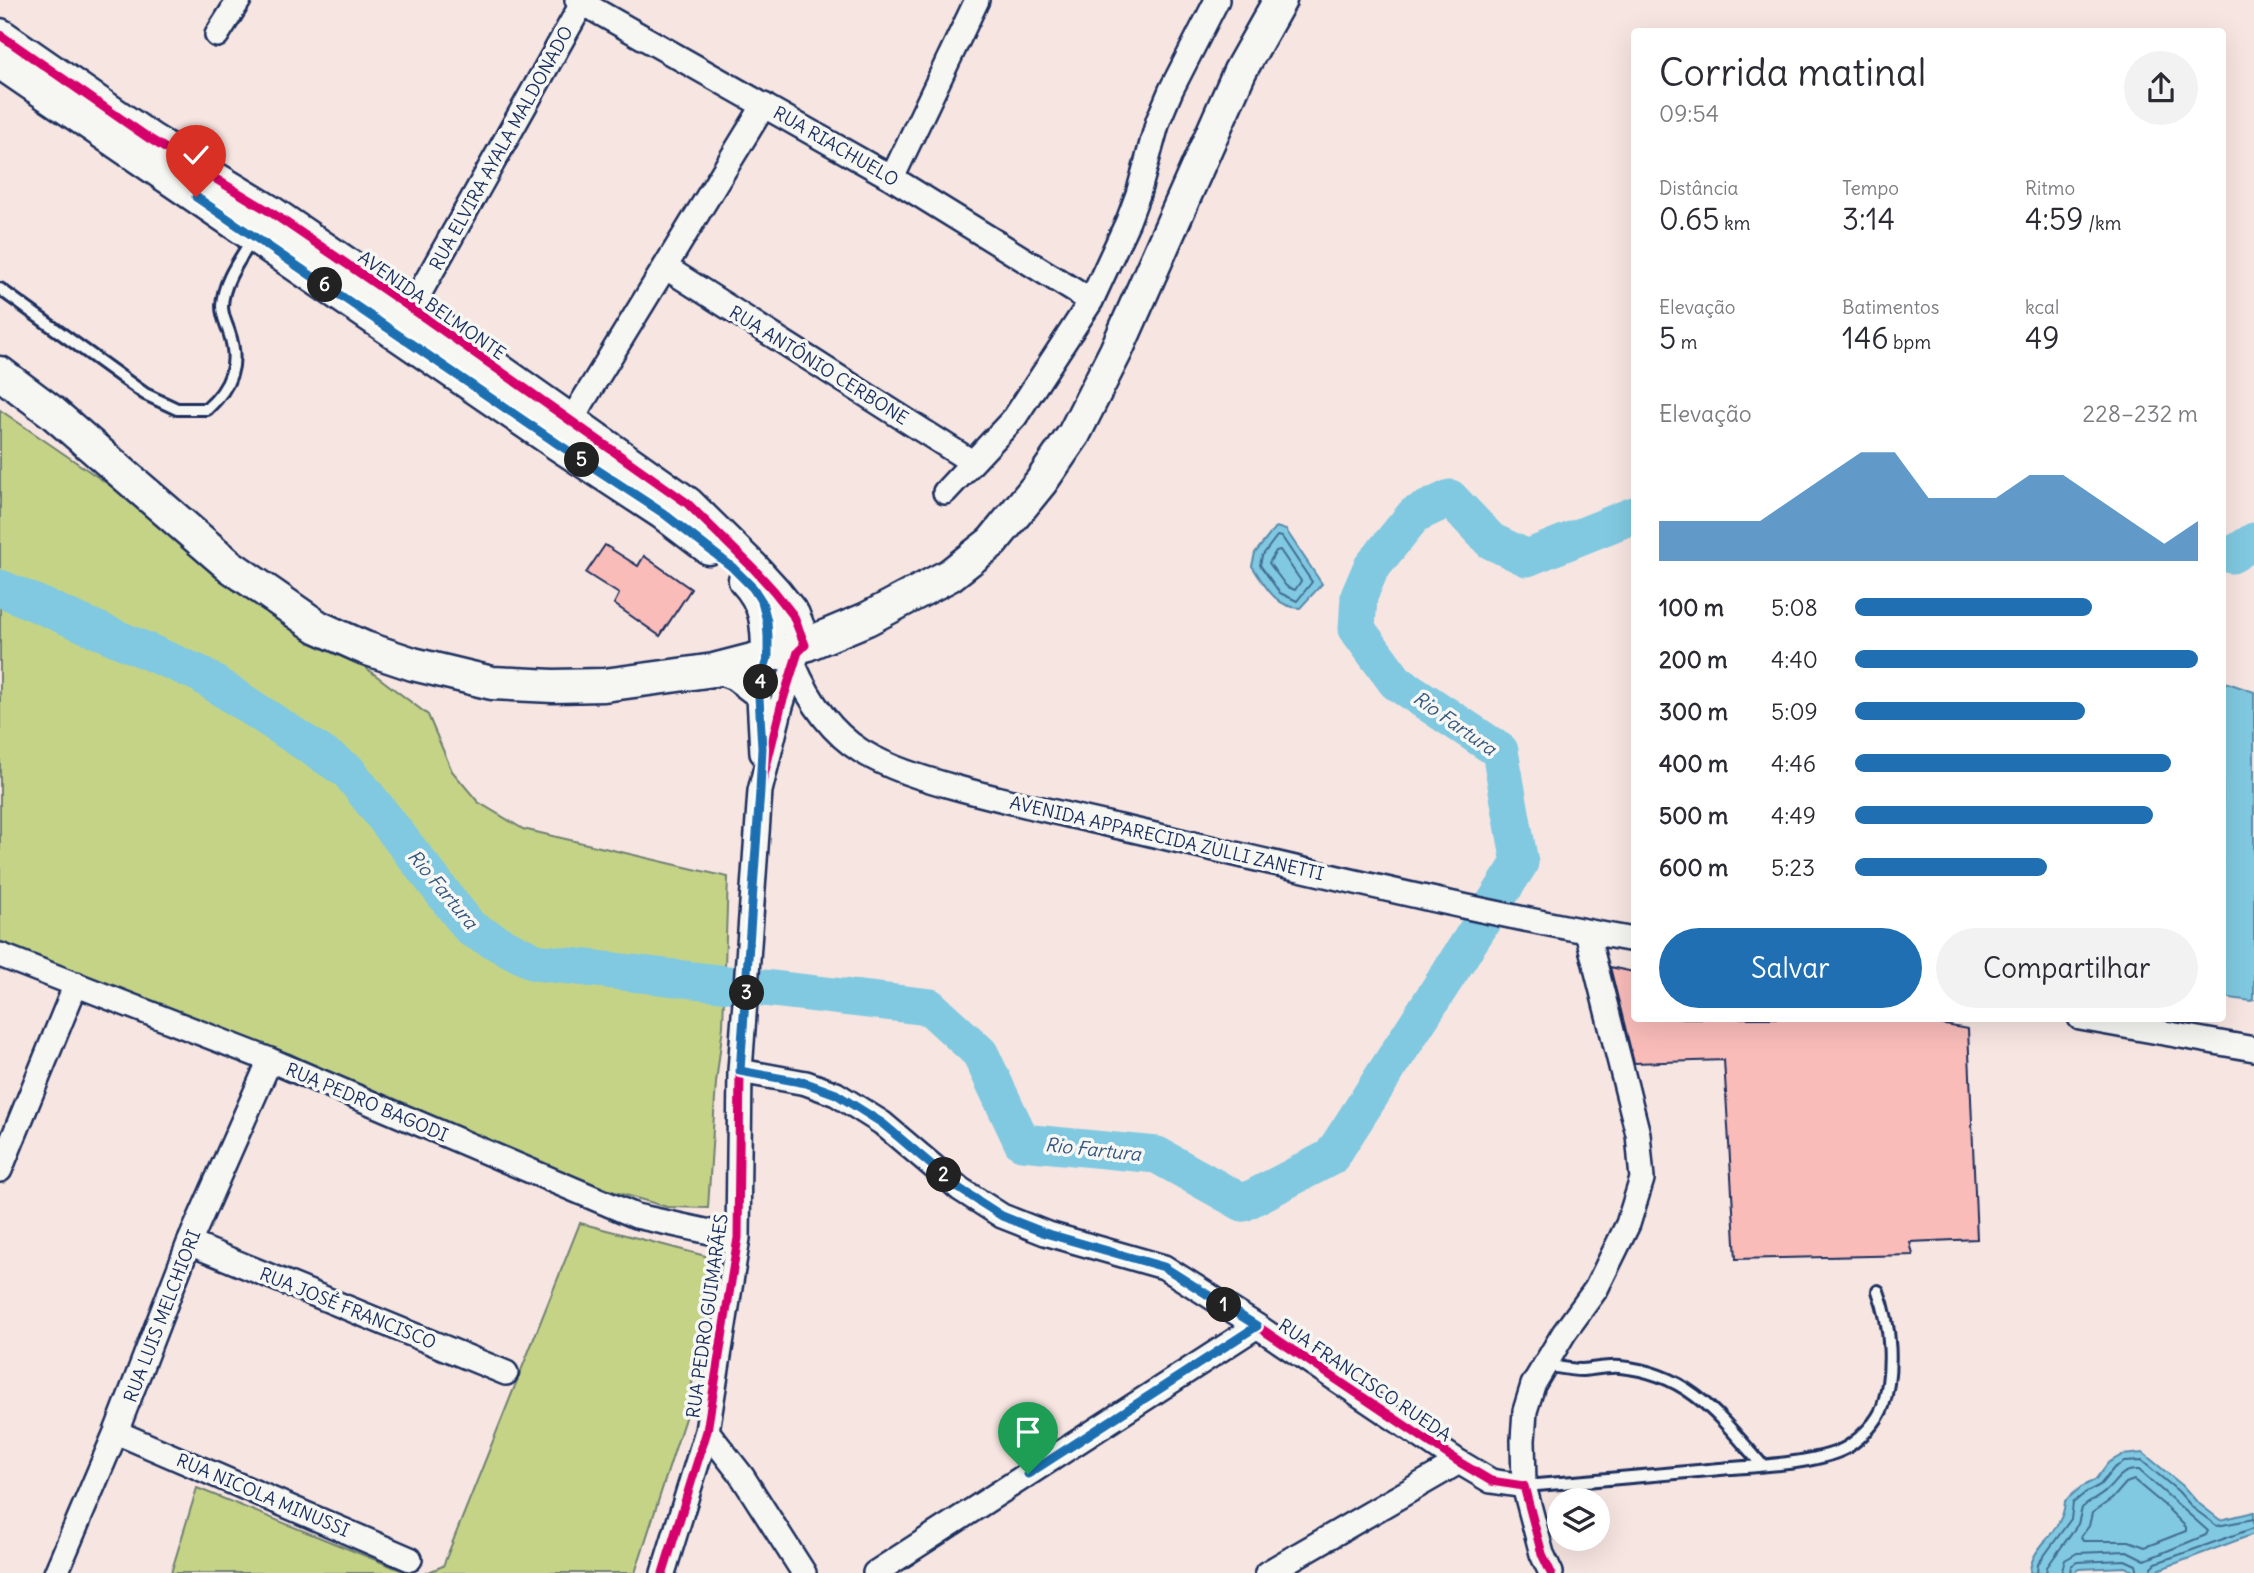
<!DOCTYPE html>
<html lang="pt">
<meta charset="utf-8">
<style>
body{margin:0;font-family:Delius,sans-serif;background:#f2f2f3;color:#2b2b33;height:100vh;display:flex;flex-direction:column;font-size:26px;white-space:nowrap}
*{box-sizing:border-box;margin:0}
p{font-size:23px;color:#7c7c81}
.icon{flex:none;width:38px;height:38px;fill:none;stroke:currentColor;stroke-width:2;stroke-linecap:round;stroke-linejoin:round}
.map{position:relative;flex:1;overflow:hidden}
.sheet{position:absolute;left:1631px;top:28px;width:595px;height:994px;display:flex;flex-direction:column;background:#fff;border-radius:7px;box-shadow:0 7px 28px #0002}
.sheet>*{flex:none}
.tools{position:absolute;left:1547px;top:1488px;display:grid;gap:14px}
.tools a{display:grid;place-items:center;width:63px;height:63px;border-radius:50%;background:#fff;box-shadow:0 7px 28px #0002;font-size:35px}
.pin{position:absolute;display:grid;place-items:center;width:60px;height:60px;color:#fff;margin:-72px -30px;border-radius:50% 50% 50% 0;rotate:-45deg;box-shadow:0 0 7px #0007}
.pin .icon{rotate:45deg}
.km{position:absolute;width:35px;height:35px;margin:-18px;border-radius:50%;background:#222;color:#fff;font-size:19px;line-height:35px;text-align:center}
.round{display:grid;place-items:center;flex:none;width:74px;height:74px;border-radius:37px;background:#f2f2f3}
.overview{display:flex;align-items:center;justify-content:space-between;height:119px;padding:0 28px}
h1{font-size:38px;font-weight:600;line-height:52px}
.metrics{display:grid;grid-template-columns:repeat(3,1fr);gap:10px;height:119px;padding:7px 28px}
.metrics div{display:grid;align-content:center}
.metrics b{font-size:30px;font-weight:600}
.metrics small{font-size:19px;font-weight:400}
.metrics p{font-size:19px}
.chart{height:196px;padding:14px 28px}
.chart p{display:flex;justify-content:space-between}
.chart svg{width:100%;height:126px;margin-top:7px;fill:#1f6fb2;opacity:.7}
.action{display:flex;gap:14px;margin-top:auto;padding:14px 28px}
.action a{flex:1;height:80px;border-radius:42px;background:#1f6fb2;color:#fff;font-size:28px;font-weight:600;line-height:80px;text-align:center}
.action a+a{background:#f2f2f3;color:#2b2b33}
ul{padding:0 28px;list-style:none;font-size:23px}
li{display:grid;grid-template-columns:112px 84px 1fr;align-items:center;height:52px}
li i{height:18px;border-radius:9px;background:#1f6fb2}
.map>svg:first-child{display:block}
.green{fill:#c5d387;stroke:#708172;stroke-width:2}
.water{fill:#80c9e1;stroke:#588bad;stroke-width:2}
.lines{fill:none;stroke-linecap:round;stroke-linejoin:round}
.shore{stroke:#436d92;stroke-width:2}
.river{stroke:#80c9e1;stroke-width:37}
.building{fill:#f9bcb9;stroke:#1b2f5e;stroke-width:2}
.lane-casing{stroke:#1b2f5e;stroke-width:16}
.street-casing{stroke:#1b2f5e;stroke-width:28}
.secondary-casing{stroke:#1b2f5e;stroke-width:37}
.lane{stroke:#f6f6f2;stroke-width:10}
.street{stroke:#f6f6f2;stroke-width:23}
.secondary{stroke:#f6f6f2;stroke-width:32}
.cycleway-casing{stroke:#f6f6f2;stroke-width:13}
.cycleway{stroke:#d6006c;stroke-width:9}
.route-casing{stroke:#fff;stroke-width:14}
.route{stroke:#1f6fb2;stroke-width:9}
.labels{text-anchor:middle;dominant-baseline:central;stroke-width:7;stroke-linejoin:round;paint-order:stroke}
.street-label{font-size:18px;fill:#1b2f5e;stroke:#f6f6f2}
.water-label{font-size:19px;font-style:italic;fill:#34567f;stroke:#f6f6f2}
</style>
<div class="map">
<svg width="2254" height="1573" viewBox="0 0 2254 1573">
<rect width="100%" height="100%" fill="#f7e5e1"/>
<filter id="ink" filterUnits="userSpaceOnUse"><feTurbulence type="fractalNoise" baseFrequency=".0143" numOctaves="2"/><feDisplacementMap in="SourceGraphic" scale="14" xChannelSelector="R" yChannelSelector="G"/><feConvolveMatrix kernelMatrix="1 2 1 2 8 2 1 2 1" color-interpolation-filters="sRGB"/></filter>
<g filter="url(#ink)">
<path class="green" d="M0 410 118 491 222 573 357 661 428 715 452 771 478 802 523 829 728 877 723 1026 716 1083 708 1208 667 1207 501 1159 291 1054 47 973 0 955Z
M580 1223 717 1259 685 1418 635 1573H426L443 1566Z
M197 1488 408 1573H171Z"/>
<path class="water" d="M1276 527 1286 530 1322 584 1300 608C1276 608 1264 584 1252 566L1255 553Z
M2222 681 2254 692V999L2251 1001 2223 997Z
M2143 1453 2183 1486 2197 1502 2220 1520 2254 1512V1534L2150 1573H2137L2125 1567 2079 1569 2073 1573H2030C2030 1545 2064 1533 2065 1501L2081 1487 2095 1480 2108 1463 2122 1455Z"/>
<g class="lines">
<path class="shore" d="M1277 536 1282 537 1312 582 1297 601 1280 593 1260 565 1262 556Z
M1280 550 1301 581 1295 590 1286 586 1269 563 1276 551Z
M2134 1480 2164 1505 2186 1527V1531L2145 1547 2129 1541H2083L2081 1537 2089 1526 2092 1513 2112 1499 2126 1483Z
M2037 1573 2038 1564 2071 1519 2073 1503 2085 1493 2100 1485 2114 1468 2124 1462 2142 1461 2178 1491 2193 1508 2217 1526 2254 1519
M2046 1573 2047 1567 2078 1524 2082 1508C2089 1501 2099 1498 2106 1491 2118 1480 2121 1469 2139 1470L2208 1531 2206 1535 2145 1560 2127 1551 2077 1553 2065 1560 2061 1573
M2070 1573 2071 1566 2077 1562 2125 1560 2136 1565 2138 1573
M2151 1573 2152 1567 2156 1563 2254 1528"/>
<path class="river" d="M2222 553 2232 555 2254 541
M0 588 200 674 348 771 471 929 535 962 930 1007 980 1053 1022 1142 1157 1155 1243 1203 1331 1157 1520 863 1500 751 1396 682 1357 629 1359 596 1371 568 1414 515 1450 498 1491 541 1527 558 1634 515"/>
</g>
<path class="building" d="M605 545 638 566 644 556 691 589 660 636 614 604 619 594 586 573Z
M1610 967 1634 972V1018H1905L1968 1029 1977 1239 1910 1242 1913 1255 1736 1259 1724 1060 1634 1063Z"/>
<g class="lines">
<defs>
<path id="lane" d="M0 289 145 394 177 409H207C231 387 240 364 229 332 226 323 222 316 222 306 223 281 241 258 253 238
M1545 1365C1557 1367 1570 1370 1582 1370 1595 1369 1607 1366 1620 1367 1689 1373 1720 1417 1762 1465
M1524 1486C1589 1481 1654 1475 1720 1469 1753 1466 1822 1464 1849 1446 1862 1437 1878 1421 1883 1406 1894 1370 1891 1325 1878 1291"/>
<path id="street" d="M577 0 892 178 1091 301
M217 35 239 0
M892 178 977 0
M665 267 972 462
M404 321 584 0
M564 432 764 105
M945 492 1015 417 1091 301 1128 221 1138 194 1158 121 1171 90 1217 0
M794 665C809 700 829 731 861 751 891 769 922 778 954 787 1012 803 1071 816 1129 829 1297 868 1465 910 1634 940
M714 670 734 678 759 697 762 753
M0 955 270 1060 636 1216 738 1238
M2080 1018 2254 1049
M740 1071 806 1083 836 1094 882 1123 960 1189 1002 1216 1045 1233 1164 1267 1257 1326 1459 1462 1491 1481 1524 1486 1542 1554 1551 1573
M0 1170 76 984
M189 1243 506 1373
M707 1431 742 1476 804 1573
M116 1432 410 1559
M1524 1486 1523 1440 1525 1411 1533 1385 1564 1333 1596 1289 1628 1224 1642 1179 1638 1134 1587 932
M56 1573 116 1432 189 1243 270 1060
M663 1573 707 1431 738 1238 740 1071 760 791 781 706 798 652 805 645
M875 1573 1257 1326
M1267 1573 1459 1462"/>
<path id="secondary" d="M0 35 150 139 272 213 411 308 687 503 753 568 774 591 793 615 805 645
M0 62 558 444 663 513 709 548
M0 373 52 412 230 566 318 627 365 648 413 664 492 683 553 686 604 685 664 677 714 670 768 656 805 645 867 619 950 575 992 542 1041 482 1074 434 1116 351 1240 71 1280 0
M745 580C767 603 768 626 768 656"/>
</defs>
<use href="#lane" class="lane-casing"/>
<use href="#street" class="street-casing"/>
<use href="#secondary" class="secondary-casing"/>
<use href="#lane" class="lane"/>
<use href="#street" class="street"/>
<use href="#secondary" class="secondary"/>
<defs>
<path id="cycleway" d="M0 35 150 139 272 213 411 308 687 503 753 568 774 591 793 615 805 645 798 652 781 706 760 791 740 1071 738 1238 707 1431 663 1573
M740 1071 806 1083 836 1094 882 1123 960 1189 1002 1216 1045 1233 1164 1267 1257 1326 1459 1462 1491 1481 1524 1486 1542 1554 1551 1573"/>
</defs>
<use href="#cycleway" class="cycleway-casing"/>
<use href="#cycleway" class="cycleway"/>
</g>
</g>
<g class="lines" filter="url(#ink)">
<defs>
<path id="route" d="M196 197 558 444 663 513 732 567 753 588 762 602 767 621 768 637V656L762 675 759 697 762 748 760 791 740 1071 806 1083 836 1094 882 1123 960 1189 1002 1216 1045 1233 1164 1267 1257 1326 1028 1474"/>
</defs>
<use href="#route" class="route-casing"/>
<use href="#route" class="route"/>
</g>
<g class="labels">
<g class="street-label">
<text transform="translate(836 146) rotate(30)">RUA RIACHUELO</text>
<text transform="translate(501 148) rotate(-61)">RUA ELVIRA AYALA MALDONADO</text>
<text transform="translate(432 305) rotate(35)">AVENIDA BELMONTE</text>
<text transform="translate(819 365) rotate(32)">RUA ANTÔNIO CERBONE</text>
<text transform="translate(1167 838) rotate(13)">AVENIDA APPARECIDA ZULLI ZANETTI</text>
<text transform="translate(367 1102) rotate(23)">RUA PEDRO BAGODI</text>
<text transform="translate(348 1308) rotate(22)">RUA JOSÉ FRANCISCO</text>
<text transform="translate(162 1316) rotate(-69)">RUA LUIS MELCHIORI</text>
<text transform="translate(707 1316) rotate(-82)">RUA PEDRO GUIMARÃES</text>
<text transform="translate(1365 1380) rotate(34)">RUA FRANCISCO RUEDA</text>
<text transform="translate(263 1495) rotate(23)">RUA NICOLA MINUSSI</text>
</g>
<g class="water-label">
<text transform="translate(1455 723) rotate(35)">Rio Fartura</text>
<text transform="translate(443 889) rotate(50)">Rio Fartura</text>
<text transform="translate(1093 1149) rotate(6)">Rio Fartura</text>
</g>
</g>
</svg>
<div class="tools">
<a><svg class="icon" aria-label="layers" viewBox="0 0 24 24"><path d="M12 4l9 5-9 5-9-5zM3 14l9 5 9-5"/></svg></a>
</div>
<div class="pin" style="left:1028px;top:1474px;background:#1e9e55"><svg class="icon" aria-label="arrive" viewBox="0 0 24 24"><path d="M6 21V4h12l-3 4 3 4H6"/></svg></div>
<div class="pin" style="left:196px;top:197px;background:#d93025"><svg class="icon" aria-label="check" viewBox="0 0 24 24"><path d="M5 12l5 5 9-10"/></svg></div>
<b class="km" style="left:1224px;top:1305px">1</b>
<b class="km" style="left:944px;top:1175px">2</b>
<b class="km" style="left:747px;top:993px">3</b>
<b class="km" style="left:761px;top:682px">4</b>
<b class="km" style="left:582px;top:460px">5</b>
<b class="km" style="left:325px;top:285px">6</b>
<section class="sheet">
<div class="overview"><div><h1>Corrida matinal</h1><p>09:54</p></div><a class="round"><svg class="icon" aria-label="share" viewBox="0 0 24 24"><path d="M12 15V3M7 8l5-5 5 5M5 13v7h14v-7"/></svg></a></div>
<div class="metrics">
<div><p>Distância</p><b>0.65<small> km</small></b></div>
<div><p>Tempo</p><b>3:14</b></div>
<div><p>Ritmo</p><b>4:59<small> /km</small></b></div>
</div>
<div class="metrics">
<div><p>Elevação</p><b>5<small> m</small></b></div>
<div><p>Batimentos</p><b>146<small> bpm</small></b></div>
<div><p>kcal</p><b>49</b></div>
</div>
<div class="chart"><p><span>Elevação</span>228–232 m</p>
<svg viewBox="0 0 160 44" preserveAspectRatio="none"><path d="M0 44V30L10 30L20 30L30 30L40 22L50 14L60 6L70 6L80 22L90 22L100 22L110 14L120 14L130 22L140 30L150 38L160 30V44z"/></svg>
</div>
<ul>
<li><b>100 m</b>5:08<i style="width:69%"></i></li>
<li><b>200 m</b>4:40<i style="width:100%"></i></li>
<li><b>300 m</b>5:09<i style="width:67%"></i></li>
<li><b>400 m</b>4:46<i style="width:92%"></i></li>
<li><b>500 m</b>4:49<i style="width:87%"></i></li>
<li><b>600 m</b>5:23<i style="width:56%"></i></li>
</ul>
<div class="action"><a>Salvar</a><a>Compartilhar</a></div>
</section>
</div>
